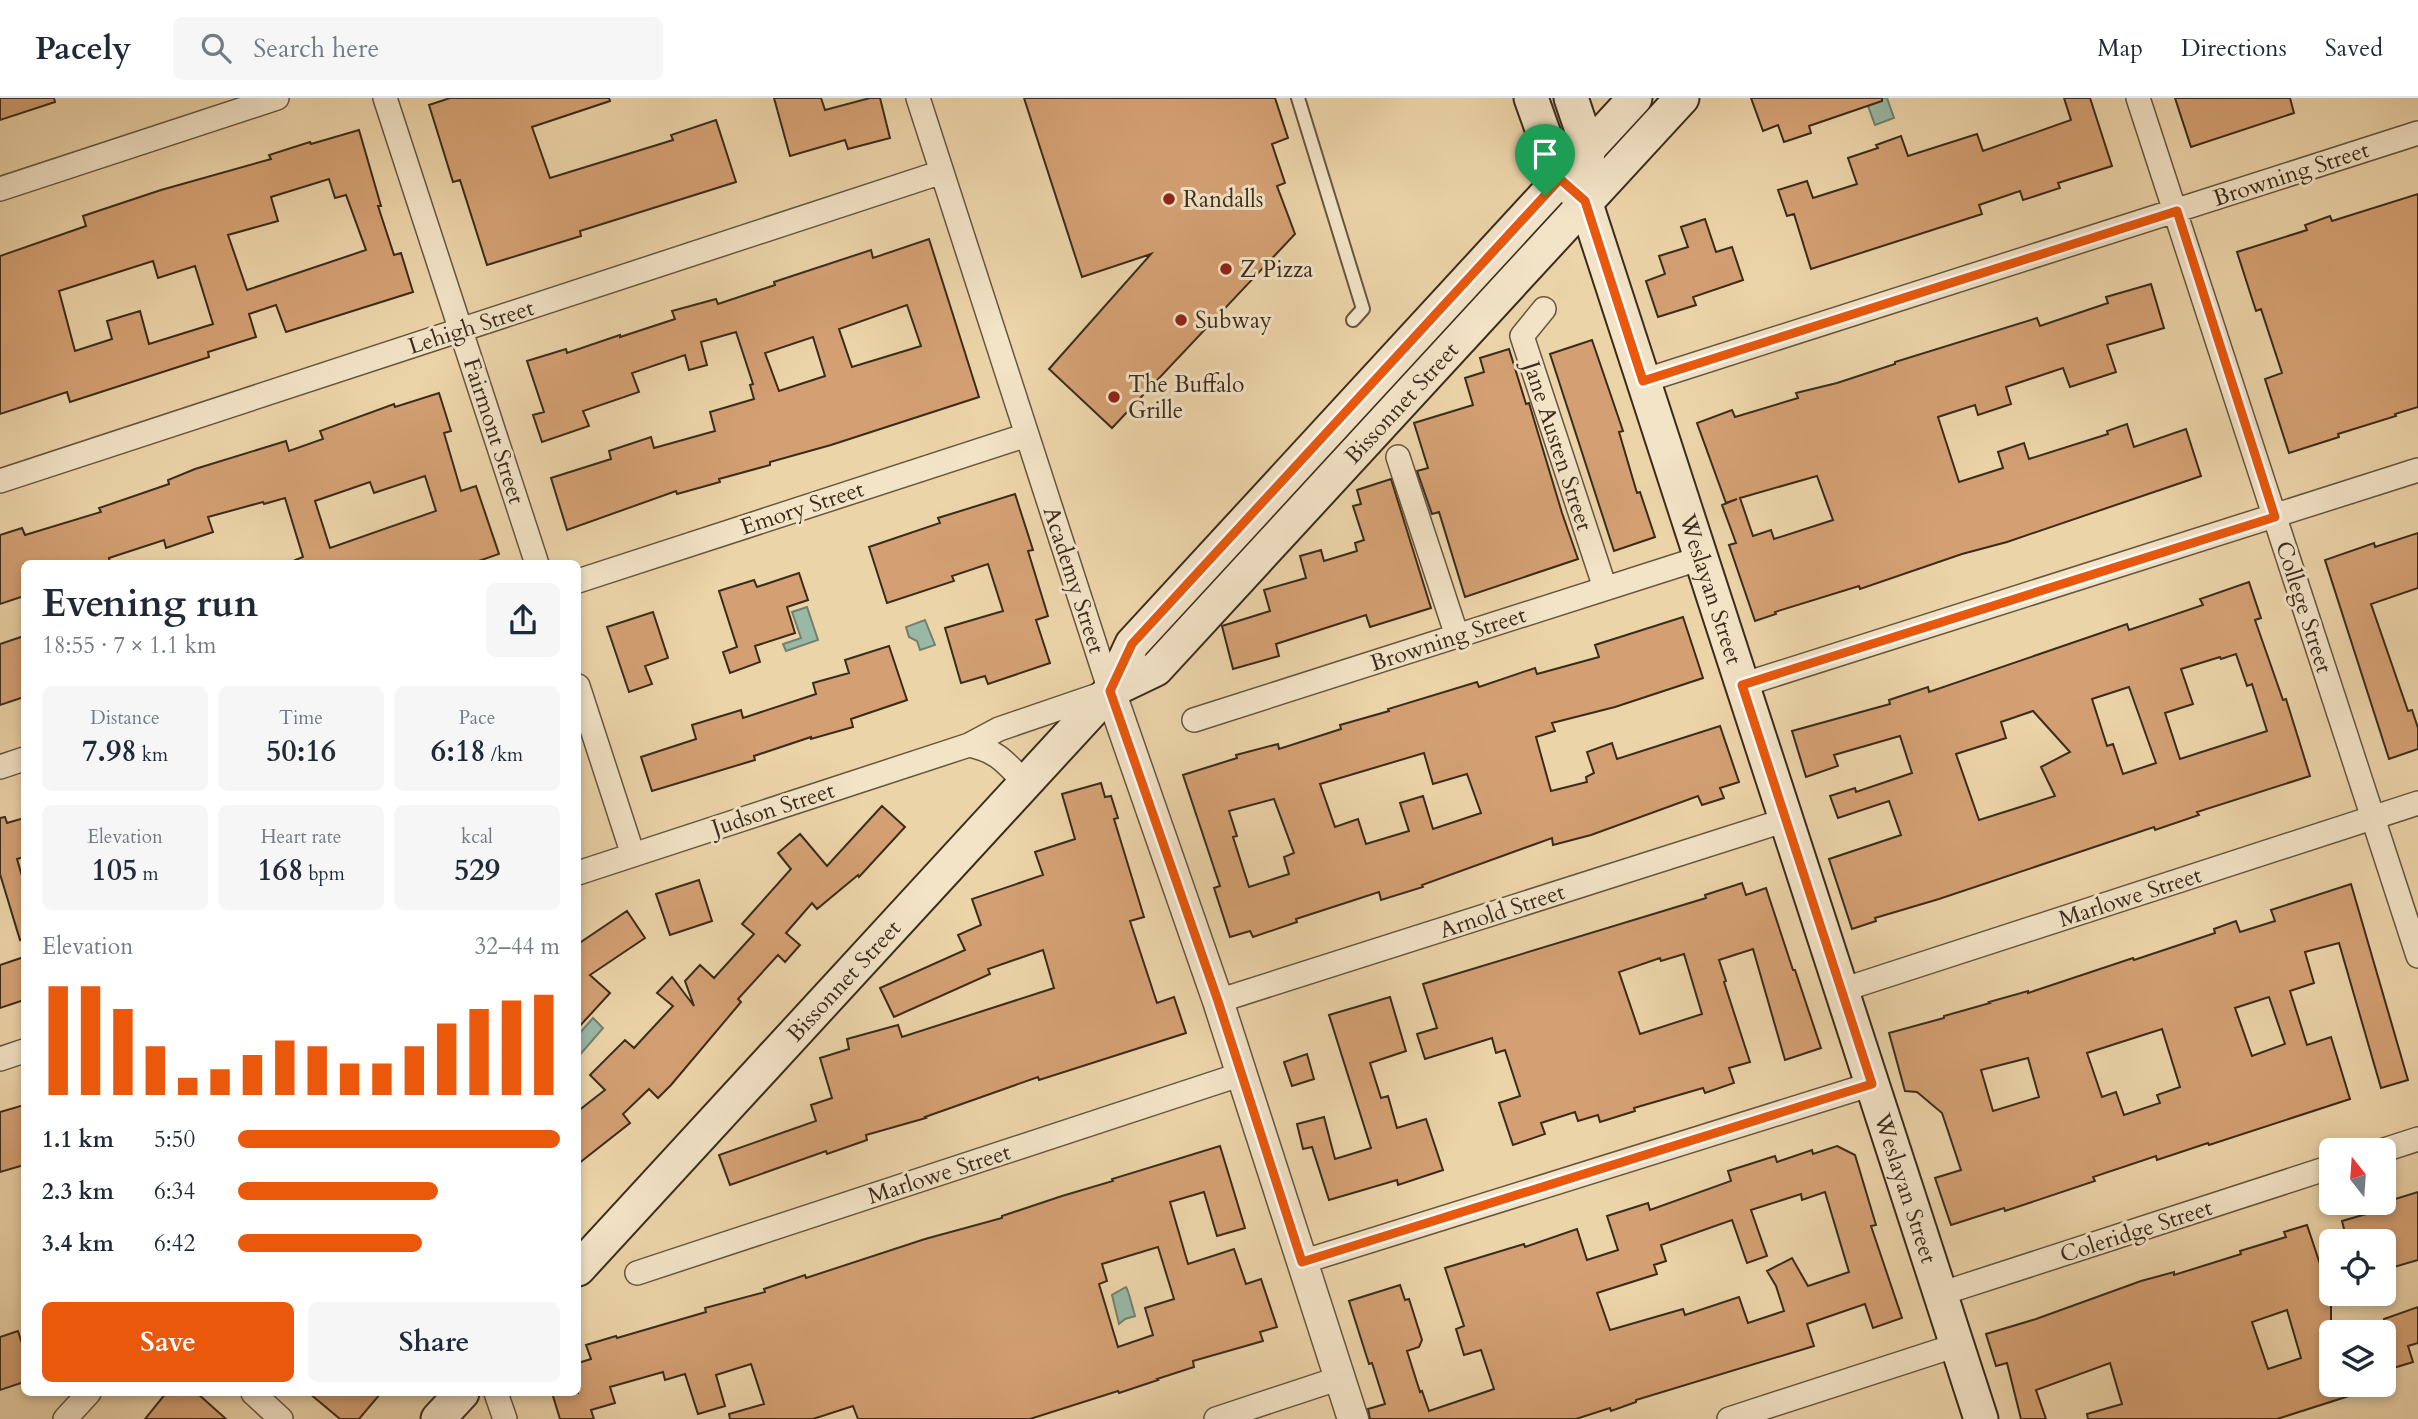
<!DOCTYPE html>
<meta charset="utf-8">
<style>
body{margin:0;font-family:Cardo,serif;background:#f6f6f7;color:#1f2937;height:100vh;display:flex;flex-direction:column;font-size:26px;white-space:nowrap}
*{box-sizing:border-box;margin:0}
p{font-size:23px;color:#747a83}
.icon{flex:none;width:38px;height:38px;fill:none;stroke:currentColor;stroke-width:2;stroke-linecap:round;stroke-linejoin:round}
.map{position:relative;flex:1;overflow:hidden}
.sheet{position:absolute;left:21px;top:462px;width:560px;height:836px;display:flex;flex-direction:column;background:#fff;border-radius:10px;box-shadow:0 4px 10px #0003}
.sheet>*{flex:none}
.needle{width:46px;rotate:343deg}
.controls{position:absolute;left:2319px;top:1040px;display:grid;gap:14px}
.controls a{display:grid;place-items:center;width:77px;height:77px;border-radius:10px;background:#fff;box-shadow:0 4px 10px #0003;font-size:35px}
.pin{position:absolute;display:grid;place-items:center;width:60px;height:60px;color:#fff;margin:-72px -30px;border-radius:50% 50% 50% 0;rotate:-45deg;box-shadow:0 0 7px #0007}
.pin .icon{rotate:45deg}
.round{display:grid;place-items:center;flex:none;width:74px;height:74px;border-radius:10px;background:#f6f6f7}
.overview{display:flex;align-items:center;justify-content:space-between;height:119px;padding:0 21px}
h1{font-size:38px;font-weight:800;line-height:52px}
.stats{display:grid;grid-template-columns:repeat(3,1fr);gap:10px;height:119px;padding:7px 21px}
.stats div{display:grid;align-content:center;border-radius:10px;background:#f6f6f7;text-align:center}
.stats b{font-size:30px;font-weight:800}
.stats small{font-size:19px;font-weight:400}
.stats p{font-size:19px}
.chart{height:196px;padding:14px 21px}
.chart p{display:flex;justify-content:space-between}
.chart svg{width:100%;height:126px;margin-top:7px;stroke:#ea580c;stroke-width:6}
.cta{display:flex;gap:14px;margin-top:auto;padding:14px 21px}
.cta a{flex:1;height:80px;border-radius:10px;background:#ea580c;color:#fff;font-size:28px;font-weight:800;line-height:80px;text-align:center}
.cta a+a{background:#f6f6f7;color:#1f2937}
ul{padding:0 21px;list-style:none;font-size:23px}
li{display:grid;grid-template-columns:112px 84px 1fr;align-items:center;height:52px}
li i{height:18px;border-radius:9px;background:#ea580c}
header{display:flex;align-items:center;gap:42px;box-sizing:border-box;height:98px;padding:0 35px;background:#fff;border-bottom:2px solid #e0e1e3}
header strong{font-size:33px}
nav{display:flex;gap:38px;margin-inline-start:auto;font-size:24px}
.search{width:490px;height:63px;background:#f6f6f7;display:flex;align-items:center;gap:18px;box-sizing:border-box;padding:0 24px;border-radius:10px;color:#747a83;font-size:26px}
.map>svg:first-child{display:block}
.water{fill:#99b8a5;stroke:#73806e;stroke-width:2}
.building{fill:#d4a073;stroke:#3a2c1c;stroke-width:2;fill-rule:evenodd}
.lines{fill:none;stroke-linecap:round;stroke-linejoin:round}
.service-casing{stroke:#66563f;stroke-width:16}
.minor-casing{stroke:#66563f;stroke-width:26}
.tertiary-casing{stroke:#66563f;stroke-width:33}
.secondary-casing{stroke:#3a2c1c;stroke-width:37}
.service{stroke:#f3e3c7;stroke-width:12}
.minor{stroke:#f3e3c7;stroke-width:23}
.tertiary{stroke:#f3e3c7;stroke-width:30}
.secondary{stroke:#f3e3c7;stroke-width:33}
.route-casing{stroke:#fff;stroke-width:14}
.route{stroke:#ea580c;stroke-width:9}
.poi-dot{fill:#8f2418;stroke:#f3e3c7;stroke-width:2.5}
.labels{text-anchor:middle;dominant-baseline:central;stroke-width:6;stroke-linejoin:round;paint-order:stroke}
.street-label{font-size:23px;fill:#3a2c1c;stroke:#f3e3c7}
.poi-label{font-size:23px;fill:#3a2c1c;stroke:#f3e3c7;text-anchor:start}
</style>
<header>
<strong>Pacely</strong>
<div class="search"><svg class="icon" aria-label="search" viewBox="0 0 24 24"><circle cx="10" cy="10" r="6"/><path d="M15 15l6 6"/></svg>Search here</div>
<nav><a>Map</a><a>Directions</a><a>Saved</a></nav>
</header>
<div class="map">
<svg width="2418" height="1321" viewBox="0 0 2418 1321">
<rect width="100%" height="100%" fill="#ecd4a9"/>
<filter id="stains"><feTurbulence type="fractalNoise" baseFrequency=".00286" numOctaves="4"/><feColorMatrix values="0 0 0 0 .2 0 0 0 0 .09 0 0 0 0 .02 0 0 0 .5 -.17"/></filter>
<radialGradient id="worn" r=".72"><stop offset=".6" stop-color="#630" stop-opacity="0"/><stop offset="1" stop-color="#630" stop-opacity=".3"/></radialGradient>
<path class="water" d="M1865 0H1887L1894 20 1875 27Z
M807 509 818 542 786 553 783 546 801 540 792 514Z
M925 522 935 547 920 552 917 543 909 539 906 529Z
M593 920 603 930 578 959V937Z
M1126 1189C1128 1191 1134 1215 1135 1218L1125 1221 1119 1226 1112 1197Z"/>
<path class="building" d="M0 0H54L55 4 0 22Z
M450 0H609L610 3 532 29 550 80 673 42 671 37 716 22 736 84 580 133 581 138 487 167 460 82 453 84 429 7Z
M774 0H821L825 12 870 0H880L890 40 848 51 845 42 790 58Z
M1024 0H1275L1288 40 1272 46 1285 85 1277 88 1295 136 1112 330 1049 271 1151 156 1082 179Z
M1751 0H1882V3L1809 28 1811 35 1784 44 1778 27 1763 33Z
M2064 0H2090L2112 68 2058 85 2060 90 2023 102 2020 93 1979 107 1982 116 1811 171 1794 116 1787 118 1778 92 1807 83 1813 100 1857 86 1848 60 1878 50 1876 47 1901 38 1908 58 1977 36 1983 53 2071 22Z
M2175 0H2290L2294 15 2191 49Z
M359 32 381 108H378L394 157 401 155 413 194 286 234 276 207 249 216 256 239 208 254 209 259 70 304 67 294 0 316V158L86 128 83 118 161 92 271 61 269 57 310 44 311 46ZM329 81 335 100 346 97 366 152 247 192 228 137 278 123 271 99ZM153 163 158 180 195 168 213 226 149 246 140 213 107 223 112 241 75 253 59 193Z
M2418 96V309L2395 316 2396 318 2338 336 2339 339 2289 355 2265 281 2282 275 2261 211 2256 213 2237 154 2307 132 2305 127 2330 118 2332 123Z
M1705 121 1716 154 1732 149 1743 182 1693 199 1696 207 1658 219 1646 183 1665 176 1659 158 1688 149 1681 129Z
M929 141 979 299 831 347 770 364V367L719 381 720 384 677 396 676 393 567 432 551 380 611 361 609 353 651 339 654 350 715 333 710 314 754 301 750 287 753 286 736 234 701 244 707 267 689 272 685 257 632 275 639 294 583 313 589 328 542 344 533 317 544 314 527 263 566 251 567 255 620 237V239L675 221 672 213 716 201 718 206 775 187 774 184 871 152 873 160ZM907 207 921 248 852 269 839 231ZM813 239 825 278 779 293 765 255Z
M2151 186 2164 230 2107 247 2116 274 2070 289 2063 270 2006 289 2011 306 1978 317 1975 307 1938 319 1959 384 2003 370 1998 354 2024 345 2029 361 2108 336 2107 333 2127 326 2134 349 2186 331 2201 378 2007 444 1962 456 1860 491 1859 488 1775 514 1776 516 1755 523 1729 447 1736 445 1722 407 1737 401 1726 405 1697 325 1732 312 1735 319 1798 300 1796 295 1837 285 1895 266V264L2037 220 2040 228 2108 205 2106 199ZM1817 378 1833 422 1774 441 1771 432 1753 438 1740 400Z
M1592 242 1623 333 1619 334 1637 395 1640 394 1655 439 1614 453 1550 256Z
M1509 251 1526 306 1529 305 1562 415 1578 461 1465 499 1439 414 1432 416 1417 373 1428 370 1414 325 1473 307 1465 280 1484 274 1480 260Z
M439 295 451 333 444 335 461 393 476 388 499 456 470 466H296L295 462 303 459 285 400 264 406 263 404 208 419 213 434 166 450 164 442 109 460 110 466H24V498L0 506V437L22 430 25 437 101 414 99 410 169 386 168 382 195 371 286 343 289 353 323 341 320 333 394 306 395 309ZM425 378 436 413 330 450 315 403 370 384 374 395Z
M1391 381 1431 510 1370 529 1366 517 1276 546 1279 558 1233 571 1222 528 1270 513 1264 492 1306 480 1300 458 1321 452 1324 463 1357 453 1355 445 1364 442 1353 408 1361 406 1357 392Z
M1015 396 1033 452 1028 453 1048 518 1036 522 1050 565 988 586 985 578 961 585 945 530 1003 513 988 466 952 478 954 483 887 505 869 449 940 425 938 420Z
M2418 435V490L2371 506 2408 613 2412 612 2418 630V651L2389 661 2325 462 2374 445 2375 449Z
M799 475 808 502 787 509 795 535 755 548 760 564 730 575 723 554 737 549 719 493 754 482 757 489Z
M2249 484 2261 520 2255 522 2283 602 2286 601 2310 678 2197 714 2199 717 2155 732 2154 729 1939 801 1875 820 1876 823 1852 831 1829 761 1901 737 1889 703 1838 720 1830 698 1855 690 1856 694 1912 675 1900 638 1834 657 1838 668 1806 679 1792 633 1890 606 1889 602 1928 589 1929 594 2127 526 2129 532 2203 507 2200 501ZM2236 556 2247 588 2252 586 2267 633 2180 661 2165 615 2193 606 2181 571 2220 559 2221 561ZM2129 589 2156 665 2123 676 2113 646 2107 648 2092 601ZM2033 613 2070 654 2041 669 2055 698 1979 722 1956 656 2006 640 2001 624Z
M653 514 668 560 645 568 652 586 629 594 607 529Z
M1683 519 1703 580 1615 609 1552 625 1555 633 1536 639 1551 693 1587 684 1586 679 1594 675 1587 654 1612 645 1617 661 1720 628 1739 684 1720 690 1724 700 1702 707 1698 698 1591 737 1553 747 1552 740 1422 787 1423 789 1381 802 1379 794 1296 821 1297 824 1253 839 1250 833 1230 839 1214 790 1220 788 1183 677 1237 660 1236 657 1278 646 1279 651 1341 631 1340 627 1389 613 1388 611 1477 584 1479 589 1535 570 1537 576 1599 559 1595 547ZM1424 655 1433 686 1467 676 1481 715 1433 731 1423 698 1400 705 1409 733 1366 746 1358 721 1335 729 1320 686ZM1274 701 1294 755 1284 759 1289 776 1249 789 1233 739 1237 738 1229 713Z
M24 538V599L0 607V546Z
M889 548 907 602 851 621 853 629 811 641V639L754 658 755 662 652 693 641 659 696 641 692 627 741 612 743 620 816 596 813 585 849 575 845 562Z
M1101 685 1105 699 1111 698 1118 720 1114 721 1144 819 1130 823 1157 905 1174 899 1186 935 1039 982 1038 979 925 1019 926 1020 866 1037 867 1042 827 1056 826 1053 730 1087 719 1057 816 1023 811 1007 832 1000 820 960 849 951 847 941 898 927 902 939 1054 890 1043 852 988 871 990 876 894 919 880 890 965 852 958 837 981 827 972 801 1043 777 1035 754 1075 741 1062 696Z
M882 708 905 729 859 779 858 777 817 811 812 805 786 835 800 847 785 864 778 857 738 901 741 904 671 987 658 1000 649 991 623 1016 630 1025 578 1066V1013L605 992 590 977 625 942 634 950 673 908 657 895 672 879 694 908 685 883 700 867 714 880 754 836 742 826 791 771 778 755 800 736 827 768Z
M5 719 7 725 24 720V759L17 761 24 785V841L20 842 0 776V720Z
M699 782 712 823 670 837 656 796Z
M1742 785 1746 797 1766 790 1793 872H1795L1821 950 1785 962 1753 851 1719 862 1726 883 1724 884 1750 964 1729 970 1734 985 1705 995 1703 990 1634 1010 1635 1013 1600 1024 1598 1017 1578 1023 1575 1014 1541 1025 1545 1036 1513 1047 1499 1005 1520 998 1505 952 1496 955 1492 940 1425 961 1417 936 1437 930 1423 886 1706 800 1705 797ZM1684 856 1702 916 1640 936 1619 874 1660 860 1661 863Z
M2351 786 2408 982 2381 990 2339 845 2305 854 2314 885 2290 893 2307 947 2331 939 2350 1001 2209 1047 2208 1045 2157 1062 2156 1058 2093 1079 2095 1083 2005 1113 2004 1110 1951 1127 1935 1080 1961 1072 1942 1015 1917 994 1905 993 1889 935 1944 920V918L1990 905 1989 904 2028 893V895L2133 860 2134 862 2215 835 2214 831 2236 823 2240 834 2275 823 2271 812ZM2269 899 2285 946 2252 958 2235 910ZM2162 931 2180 989 2157 997 2160 1005 2124 1017 2116 994 2102 999 2087 955ZM2028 960 2039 999 1993 1013 1981 972Z
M627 813 645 840 590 877 610 895 578 930V846Z
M24 859V902L0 910V867Z
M1390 899 1406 953 1370 965 1381 1000 1388 998 1397 1030 1426 1021 1443 1072 1398 1087 1397 1082 1329 1102 1312 1049 1303 1051 1297 1026 1324 1019 1335 1061 1371 1050 1329 917Z
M1307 956 1314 981 1292 988 1284 964Z
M24 1007V1067L0 1074V1014Z
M1220 1048 1245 1130 1217 1138 1204 1094 1170 1104 1188 1166 1234 1151 1246 1186 1261 1181 1277 1229 1260 1234 1263 1243 1193 1263 1194 1269 1157 1281 1158 1282 1119 1295 1118 1293 1030 1321H858L853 1308 813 1321H730L729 1316 764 1306 751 1266 716 1277 725 1308 698 1316 685 1276 665 1282 663 1274 610 1289 615 1305 591 1312 594 1321H560L552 1295H578V1265L591 1261 586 1247 616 1238 617 1240 706 1214 705 1210 765 1194 764 1191 805 1177 806 1180 925 1141 1002 1120V1118L1062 1098 1113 1083 1112 1081ZM1158 1149 1174 1201 1145 1210 1153 1237 1118 1249 1099 1186 1107 1183 1102 1166Z
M1837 1048 1855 1057 1876 1127 1871 1128 1902 1220 1873 1230 1865 1206 1807 1226 1814 1248 1636 1302V1304L1611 1313 1610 1310 1576 1321H1370L1368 1311 1385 1306 1372 1265 1369 1266 1349 1203 1400 1187 1405 1202 1409 1201 1422 1242 1419 1249 1407 1253 1420 1294 1422 1293 1429 1313 1494 1291 1481 1252 1464 1257 1456 1231 1464 1228 1445 1170 1524 1146 1525 1149 1577 1131 1587 1162 1618 1152 1607 1118 1648 1105 1650 1112 1731 1083 1728 1073 1775 1058 1777 1064 1812 1052 1813 1056ZM1825 1094 1849 1174 1808 1188 1792 1160 1767 1173 1776 1188 1784 1213 1748 1225 1739 1199 1685 1217 1683 1211 1610 1232 1597 1195 1657 1176 1654 1167 1666 1163 1661 1147 1732 1122 1747 1165 1767 1158 1751 1112 1801 1096 1802 1102Z
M2418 1094V1162L2384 1172V1143H2347L2342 1123 2394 1108 2392 1102Z
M2307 1127 2331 1199V1286H2373L2374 1290 2277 1321H2088L2087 1316 2122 1306 2110 1265 2036 1292 2046 1321H2021L2007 1265 1996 1268 1986 1236 2036 1221 2141 1183 2174 1174V1177L2241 1156 2240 1153 2286 1139 2284 1134ZM2287 1212 2301 1260 2268 1271 2252 1224Z
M2418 1209V1245L2408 1248 2413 1264 2387 1272 2384 1261V1221Z
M18 1233 24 1252V1284L0 1292V1239Z
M166 1295H197L226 1321H145Z
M309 1295H381L359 1321H340Z"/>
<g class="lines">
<defs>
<path id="service" d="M1298 0 1363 211 1353 222"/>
<path id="minor" d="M385 0 537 466
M2138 0 2418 858
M0 91 277 0
M1544 211 1522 238 1605 490
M1643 283 2418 35
M1398 359 1457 538
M0 383 942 74
M578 483 1027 337
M1742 587 2418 372
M578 588 633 757
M1194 622 1701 460
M969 647C998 653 1006 665 1026 686
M0 669 24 661
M578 775 969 647 999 631 1110 593 918 0
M1842 892 2418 705
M1218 903 1786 722
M0 961 24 953
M2384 1052 2418 1041
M1302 1164 1872 986
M637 1175 1242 976
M1940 1196 2331 1069
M253 1295 281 1321
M496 1295 505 1321
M65 1321 89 1295
M1216 1321 1340 1280
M1729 1321 1957 1247"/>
<path id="tertiary" d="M1110 593 1218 903 1353 1321"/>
<g id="secondary">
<path d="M1531 0 1560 81 1573 92"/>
<path id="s1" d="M1571 0 1588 50 1585 103 1981 1321"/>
<path id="s2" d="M1110 593 1156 571 1682 0"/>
<path id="s3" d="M578 1171 1110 593 1132 546 1635 0"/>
<path d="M438 1321 462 1295"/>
</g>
</defs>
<use href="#service" class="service-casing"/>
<use href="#minor" class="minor-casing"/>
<use href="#tertiary" class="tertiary-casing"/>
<use href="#secondary" class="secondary-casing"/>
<use href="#service" class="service"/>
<use href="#minor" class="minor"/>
<use href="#tertiary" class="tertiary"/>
<use href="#secondary" class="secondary"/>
</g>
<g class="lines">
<defs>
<path id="route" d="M1560 81 1585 103 1643 283 2177 113 2275 419 1742 587 1872 986 1302 1164 1218 903 1110 593 1132 546Z"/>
</defs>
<use href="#route" class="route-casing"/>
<use href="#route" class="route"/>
</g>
<g class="poi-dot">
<circle cx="1169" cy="101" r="7"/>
<circle cx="1226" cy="171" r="7"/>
<circle cx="1181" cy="222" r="7"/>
<circle cx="1114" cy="299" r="7"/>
</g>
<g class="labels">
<g class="street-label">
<text transform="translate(2291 76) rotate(-18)">Browning Street</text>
<text transform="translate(471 229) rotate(-18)">Lehigh Street</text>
<text stroke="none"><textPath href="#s2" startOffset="413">Bissonnet Street</textPath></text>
<text transform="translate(494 333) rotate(72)">Fairmont Street</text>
<text transform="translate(1558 348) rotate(72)">Jane Austen Street</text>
<text transform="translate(802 410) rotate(-18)">Emory Street</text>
<text transform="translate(1074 482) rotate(72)">Academy Street</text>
<text stroke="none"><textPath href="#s1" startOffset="514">Weslayan Street</textPath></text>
<text transform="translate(2304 509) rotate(72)">College Street</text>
<text transform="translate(1448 541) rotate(-18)">Browning Street</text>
<text transform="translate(773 711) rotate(-18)">Judson Street</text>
<text transform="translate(2130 799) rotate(-18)">Marlowe Street</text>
<text transform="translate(1502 813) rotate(-18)">Arnold Street</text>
<text stroke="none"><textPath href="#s3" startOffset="392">Bissonnet Street</textPath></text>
<text transform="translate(939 1076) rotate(-18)">Marlowe Street</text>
<text stroke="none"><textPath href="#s1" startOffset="1144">Weslayan Street</textPath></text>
<text transform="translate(2136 1133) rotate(-18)">Coleridge Street</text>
</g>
<g class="poi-label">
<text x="1183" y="101">Randalls</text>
<text x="1240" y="171">Z Pizza</text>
<text x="1195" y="222">Subway</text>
<text x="1128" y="286">The Buffalo<tspan x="1128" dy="26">Grille</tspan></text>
</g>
</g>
<rect width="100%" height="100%" filter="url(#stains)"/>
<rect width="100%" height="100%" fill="url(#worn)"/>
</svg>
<div class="controls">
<a><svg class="needle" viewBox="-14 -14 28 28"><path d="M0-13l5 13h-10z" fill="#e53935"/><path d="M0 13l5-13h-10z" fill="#747a83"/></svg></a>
<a><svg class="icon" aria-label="locate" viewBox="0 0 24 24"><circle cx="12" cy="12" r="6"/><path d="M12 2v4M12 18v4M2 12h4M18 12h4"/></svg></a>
<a><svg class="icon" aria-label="layers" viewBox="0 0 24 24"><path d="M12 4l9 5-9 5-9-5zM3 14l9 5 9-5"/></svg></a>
</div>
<div class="pin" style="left:1545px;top:98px;background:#1e9e55"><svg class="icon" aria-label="arrive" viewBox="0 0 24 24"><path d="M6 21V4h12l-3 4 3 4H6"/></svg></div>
<section class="sheet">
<div class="overview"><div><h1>Evening run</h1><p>18:55 · 7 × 1.1 km</p></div><a class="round"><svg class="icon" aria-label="share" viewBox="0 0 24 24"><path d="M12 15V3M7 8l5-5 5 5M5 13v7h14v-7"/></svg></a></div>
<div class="stats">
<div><p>Distance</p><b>7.98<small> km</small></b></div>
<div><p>Time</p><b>50:16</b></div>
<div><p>Pace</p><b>6:18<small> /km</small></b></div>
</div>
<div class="stats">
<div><p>Elevation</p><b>105<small> m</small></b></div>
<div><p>Heart rate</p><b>168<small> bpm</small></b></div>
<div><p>kcal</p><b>529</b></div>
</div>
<div class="chart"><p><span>Elevation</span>32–44 m</p>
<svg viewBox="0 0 160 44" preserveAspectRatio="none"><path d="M5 44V6M15 44V6M25 44V14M35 44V27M45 44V38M55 44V35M65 44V30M75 44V25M85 44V27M95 44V33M105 44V33M115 44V27M125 44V19M135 44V14M145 44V11M155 44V9"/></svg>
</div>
<ul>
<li><b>1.1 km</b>5:50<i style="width:100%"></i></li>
<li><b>2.3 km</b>6:34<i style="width:62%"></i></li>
<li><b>3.4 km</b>6:42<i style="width:57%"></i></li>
</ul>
<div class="cta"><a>Save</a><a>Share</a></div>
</section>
</div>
